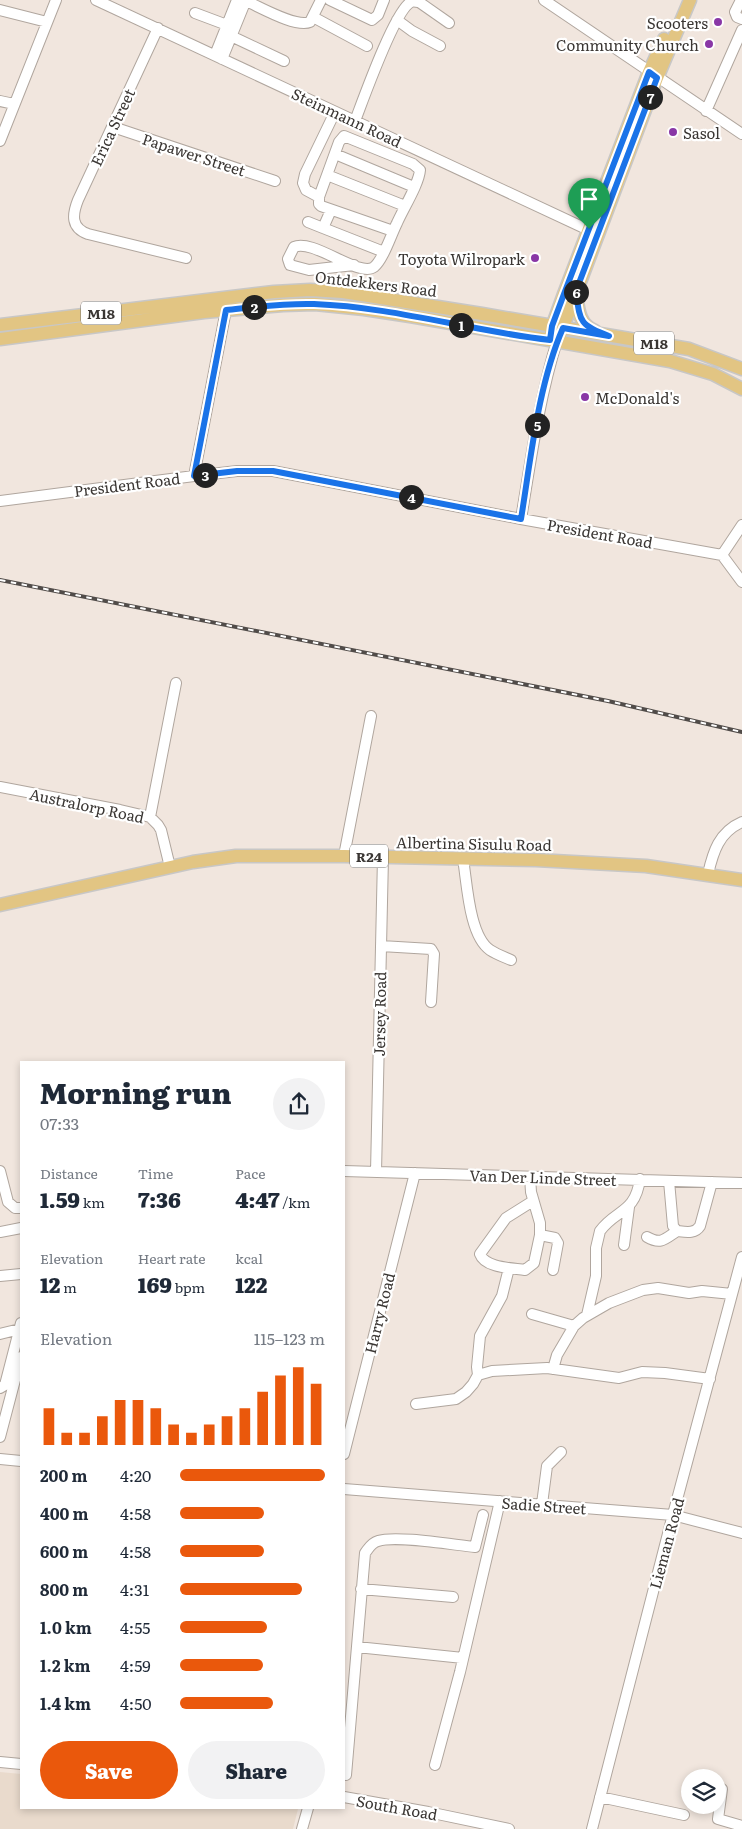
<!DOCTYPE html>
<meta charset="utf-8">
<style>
body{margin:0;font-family:Literata,serif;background:#f2f2f3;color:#1f2937;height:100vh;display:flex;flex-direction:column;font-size:19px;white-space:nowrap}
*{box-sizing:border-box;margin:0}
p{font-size:16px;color:#747a83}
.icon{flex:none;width:28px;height:28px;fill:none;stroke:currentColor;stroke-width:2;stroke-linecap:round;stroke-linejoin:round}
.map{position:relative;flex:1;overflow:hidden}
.side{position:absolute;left:20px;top:1061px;width:325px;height:748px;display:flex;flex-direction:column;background:#fff;border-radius:0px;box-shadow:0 2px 8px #0003}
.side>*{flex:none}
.controls{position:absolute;left:681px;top:1769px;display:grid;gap:10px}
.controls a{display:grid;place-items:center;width:45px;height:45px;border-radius:50%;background:#fff;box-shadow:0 2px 8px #0003;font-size:25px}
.pin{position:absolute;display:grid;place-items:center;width:42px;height:42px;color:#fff;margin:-51px -21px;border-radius:50% 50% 50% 0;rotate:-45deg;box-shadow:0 0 5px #0007}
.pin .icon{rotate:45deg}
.km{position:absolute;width:25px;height:25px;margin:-12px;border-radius:50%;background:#222;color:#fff;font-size:14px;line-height:25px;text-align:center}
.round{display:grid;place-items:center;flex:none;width:52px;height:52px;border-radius:26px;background:#f2f2f3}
.headline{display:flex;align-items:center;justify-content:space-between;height:85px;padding:0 20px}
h1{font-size:28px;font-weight:800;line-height:38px}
.stats{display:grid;grid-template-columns:repeat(3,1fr);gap:8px;height:85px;padding:5px 20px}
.stats div{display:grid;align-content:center}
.stats b{font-size:21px;font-weight:800}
.stats small{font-size:14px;font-weight:400}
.stats p{font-size:14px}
.chart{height:140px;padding:10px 20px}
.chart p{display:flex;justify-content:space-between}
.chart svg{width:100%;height:90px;margin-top:5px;stroke:#ea580c;stroke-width:6}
.button{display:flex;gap:10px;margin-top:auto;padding:10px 20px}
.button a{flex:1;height:58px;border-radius:30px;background:#ea580c;color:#fff;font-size:20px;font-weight:800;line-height:58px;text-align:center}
.button a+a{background:#f2f2f3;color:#1f2937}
ul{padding:0 20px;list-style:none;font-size:16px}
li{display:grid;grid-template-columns:80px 60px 1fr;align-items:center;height:38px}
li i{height:12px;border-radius:6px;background:#ea580c}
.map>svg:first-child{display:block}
.built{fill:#e9dacc}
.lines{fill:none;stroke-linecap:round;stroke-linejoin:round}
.minor-casing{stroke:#b0a69e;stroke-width:12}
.major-casing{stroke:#c8c7c6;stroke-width:15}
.minor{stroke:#fff;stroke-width:10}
.major{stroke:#e2c583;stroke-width:12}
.rail-casing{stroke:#514c49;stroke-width:4}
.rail{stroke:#fff;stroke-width:2;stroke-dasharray:5.5;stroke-linecap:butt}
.route-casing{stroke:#fff;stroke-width:10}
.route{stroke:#1a73e8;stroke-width:6}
.poi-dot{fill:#8937a6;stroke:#fff;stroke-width:2}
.labels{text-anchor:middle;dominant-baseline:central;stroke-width:4.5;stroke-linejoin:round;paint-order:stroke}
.shield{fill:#fff;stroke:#757270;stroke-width:1}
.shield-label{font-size:14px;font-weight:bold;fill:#3a3633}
.poi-label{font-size:15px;fill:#3a3633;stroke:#fff;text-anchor:end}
.street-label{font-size:15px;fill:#3a3633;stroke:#fff}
</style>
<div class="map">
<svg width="742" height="1829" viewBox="0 0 742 1829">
<rect width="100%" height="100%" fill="#f1e6de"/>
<path class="built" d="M0 1772 21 1774V1808H297L298 1809 293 1829H0Z"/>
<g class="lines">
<defs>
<path id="minor" d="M96 0 595 233
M330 0 372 20 378 15 384 0
M544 0 742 134
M741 0 735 12 737 17 742 19
M246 1C260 7 296 28 310 22L321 0
M0 10 47 22
M195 13 227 25
M313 17 367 46
M397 20 412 31 440 46
M158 28 78 200C72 215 71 228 88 234L186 258
M231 36 284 61
M215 55 237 0
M222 59 246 0
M0 101 14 104
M706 111 742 30
M335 112 305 174 303 183 306 190 319 197 339 142 344 136 413 164 420 170C419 184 403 209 397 223 391 235 383 260 374 267 359 278 313 238 294 247L288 259 290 265 309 270 354 265
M355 121C363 100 395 10 411 2 414 1 416 2 419 2L449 23
M113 127 275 181
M0 141 56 0
M335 154 414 187
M327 175 405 206
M319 197V204L321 206 393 231
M331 210 323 228 384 252
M308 222 323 228
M194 476 226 310
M0 501 194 476 237 471H273L521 519 722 555 742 582
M521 519C531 459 539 399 557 341
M722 555 742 525
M0 787 120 810 150 817 158 825 161 830 170 867
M150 817 176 683
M344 856 371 716
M463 859C467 882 469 936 490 950 496 954 504 957 511 960
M708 874C713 852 719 832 742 822
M381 946 431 949 434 954 431 1002
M0 1171 8 1202 15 1208H21
M344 1171 742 1183
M376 1172 383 857
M530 1177 531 1192 540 1223V1235L534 1263 525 1270C512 1268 485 1268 480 1254L506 1218 533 1201
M669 1181 673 1226 677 1231C686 1232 695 1234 700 1226L712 1182
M0 1232 21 1228
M540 1235 555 1238 558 1243 553 1270
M647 1237C661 1245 665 1239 677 1231
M624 1245 629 1207
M0 1276 21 1274
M532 1314 574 1326
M587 1315 596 1276V1248L600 1231C616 1209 635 1214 640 1179
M0 1334 20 1329
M553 1369 557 1355 574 1326 583 1318 609 1303 643 1290 658 1288 689 1293 702 1291 732 1294
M478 1375 492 1371 547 1368 619 1378 642 1372 665 1373 710 1379
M0 1388 5 1385 21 1323
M416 1404 456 1399 466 1392 473 1384 478 1375 477 1367 480 1336 502 1296 509 1268
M0 1437 21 1357
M344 1454 415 1173
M0 1459 21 1461
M344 1489 673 1515 742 1533
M542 1504 547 1466 561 1452
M361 1589 453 1597
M357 1647 463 1658
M0 1762 21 1764
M435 1765 460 1672 500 1501
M346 1775 365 1553C369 1548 371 1543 378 1541 396 1535 454 1545 475 1547L483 1515
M722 1789 718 1819 742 1826
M344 1797 428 1812 509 1829
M600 1797 684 1815
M302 1829 308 1808
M592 1829 671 1522 742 1257"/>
<path id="major" d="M576 294C578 309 579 325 595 331
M0 325 274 292 310 290 343 292 482 314 689 349 742 369
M551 335 552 327 564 294 649 72 664 39
M560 335 657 78 690 0
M0 339 204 312 283 305 315 304 364 309 410 316 670 361 713 374 742 389
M0 905 193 862 236 856H344L536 860 646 866 742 880"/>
</defs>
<use href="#minor" class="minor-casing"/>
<use href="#major" class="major-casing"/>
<use href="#minor" class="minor"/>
<use href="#major" class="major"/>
<defs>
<path id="rail" d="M0 580 608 701 742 732"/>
</defs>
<use href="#rail" class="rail-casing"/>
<use href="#rail" class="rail"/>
</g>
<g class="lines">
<defs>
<path id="route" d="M649 72 657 78 576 291C580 322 579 325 609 336L563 328C538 385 531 458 521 519L273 471H237L194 476 226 310C255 307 284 303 314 304 394 307 471 331 550 340L552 326 564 294Z"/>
</defs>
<use href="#route" class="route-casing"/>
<use href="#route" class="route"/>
</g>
<g class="poi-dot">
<circle cx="718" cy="22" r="5"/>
<circle cx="709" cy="44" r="5"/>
<circle cx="673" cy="132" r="5"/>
<circle cx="535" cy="258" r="5"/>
<circle cx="585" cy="397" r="5"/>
</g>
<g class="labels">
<g class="shield">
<rect x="81" y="301.5" width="40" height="23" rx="4"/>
<rect x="634" y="331.5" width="40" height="23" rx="4"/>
<rect x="350" y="844.5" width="38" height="23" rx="4"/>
</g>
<g class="shield-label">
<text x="101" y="313">M18</text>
<text x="654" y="343">M18</text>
<text x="369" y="856">R24</text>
</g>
<g class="poi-label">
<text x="708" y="22">Scooters</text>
<text x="699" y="44">Community Church</text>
<text x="683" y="132" text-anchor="start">Sasol</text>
<text x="525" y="258">Toyota Wilropark</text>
<text x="595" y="397" text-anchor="start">McDonald's</text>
</g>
<g class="street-label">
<text transform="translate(347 117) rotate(25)">Steinmann Road</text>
<text transform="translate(112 127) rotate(-65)">Erica Street</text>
<text transform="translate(194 154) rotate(18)">Papawer Street</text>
<text transform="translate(376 283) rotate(7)">Ontdekkers Road</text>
<text transform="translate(127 484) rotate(-7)">President Road</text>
<text transform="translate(600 533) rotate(10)">President Road</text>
<text transform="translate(87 805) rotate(12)">Australorp Road</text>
<text transform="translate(474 843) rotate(1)">Albertina Sisulu Road</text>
<text transform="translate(379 1014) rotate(-89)">Jersey Road</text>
<text transform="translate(543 1177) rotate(2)">Van Der Linde Street</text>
<text transform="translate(379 1313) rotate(-76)">Harry Road</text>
<text transform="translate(544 1505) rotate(4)">Sadie Street</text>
<text transform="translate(666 1543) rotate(-75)">Lieman Road</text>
<text transform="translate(397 1807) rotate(10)">South Road</text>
</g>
</g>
</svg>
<div class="controls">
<a><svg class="icon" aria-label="layers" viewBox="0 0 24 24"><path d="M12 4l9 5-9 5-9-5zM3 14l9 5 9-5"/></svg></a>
</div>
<div class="pin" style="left:589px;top:229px;background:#1e9e55"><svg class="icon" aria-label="arrive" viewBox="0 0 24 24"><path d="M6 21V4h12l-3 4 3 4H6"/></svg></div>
<b class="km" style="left:461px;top:325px">1</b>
<b class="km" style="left:254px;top:307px">2</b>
<b class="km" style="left:205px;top:475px">3</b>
<b class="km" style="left:411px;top:497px">4</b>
<b class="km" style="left:537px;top:425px">5</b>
<b class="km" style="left:576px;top:292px">6</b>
<b class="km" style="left:650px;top:97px">7</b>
<section class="side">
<div class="headline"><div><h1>Morning run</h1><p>07:33</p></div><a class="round"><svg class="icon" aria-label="share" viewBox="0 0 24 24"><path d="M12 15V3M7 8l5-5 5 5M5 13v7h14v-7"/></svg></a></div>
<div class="stats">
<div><p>Distance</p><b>1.59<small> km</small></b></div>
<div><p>Time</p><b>7:36</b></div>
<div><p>Pace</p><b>4:47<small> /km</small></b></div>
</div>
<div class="stats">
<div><p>Elevation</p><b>12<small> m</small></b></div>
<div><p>Heart rate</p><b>169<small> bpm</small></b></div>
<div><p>kcal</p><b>122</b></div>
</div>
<div class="chart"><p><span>Elevation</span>115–123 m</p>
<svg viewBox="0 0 160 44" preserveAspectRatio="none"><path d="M5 44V26M15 44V38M25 44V38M35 44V30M45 44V22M55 44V22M65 44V26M75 44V34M85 44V38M95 44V34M105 44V30M115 44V26M125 44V18M135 44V10M145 44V6M155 44V14"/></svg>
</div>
<ul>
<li><b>200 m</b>4:20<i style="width:100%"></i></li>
<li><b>400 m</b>4:58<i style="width:58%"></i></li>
<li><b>600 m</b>4:58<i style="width:58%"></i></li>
<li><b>800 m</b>4:31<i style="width:84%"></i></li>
<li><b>1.0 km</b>4:55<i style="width:60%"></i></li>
<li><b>1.2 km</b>4:59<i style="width:57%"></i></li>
<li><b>1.4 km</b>4:50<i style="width:64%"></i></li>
</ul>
<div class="button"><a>Save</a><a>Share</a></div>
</section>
</div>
